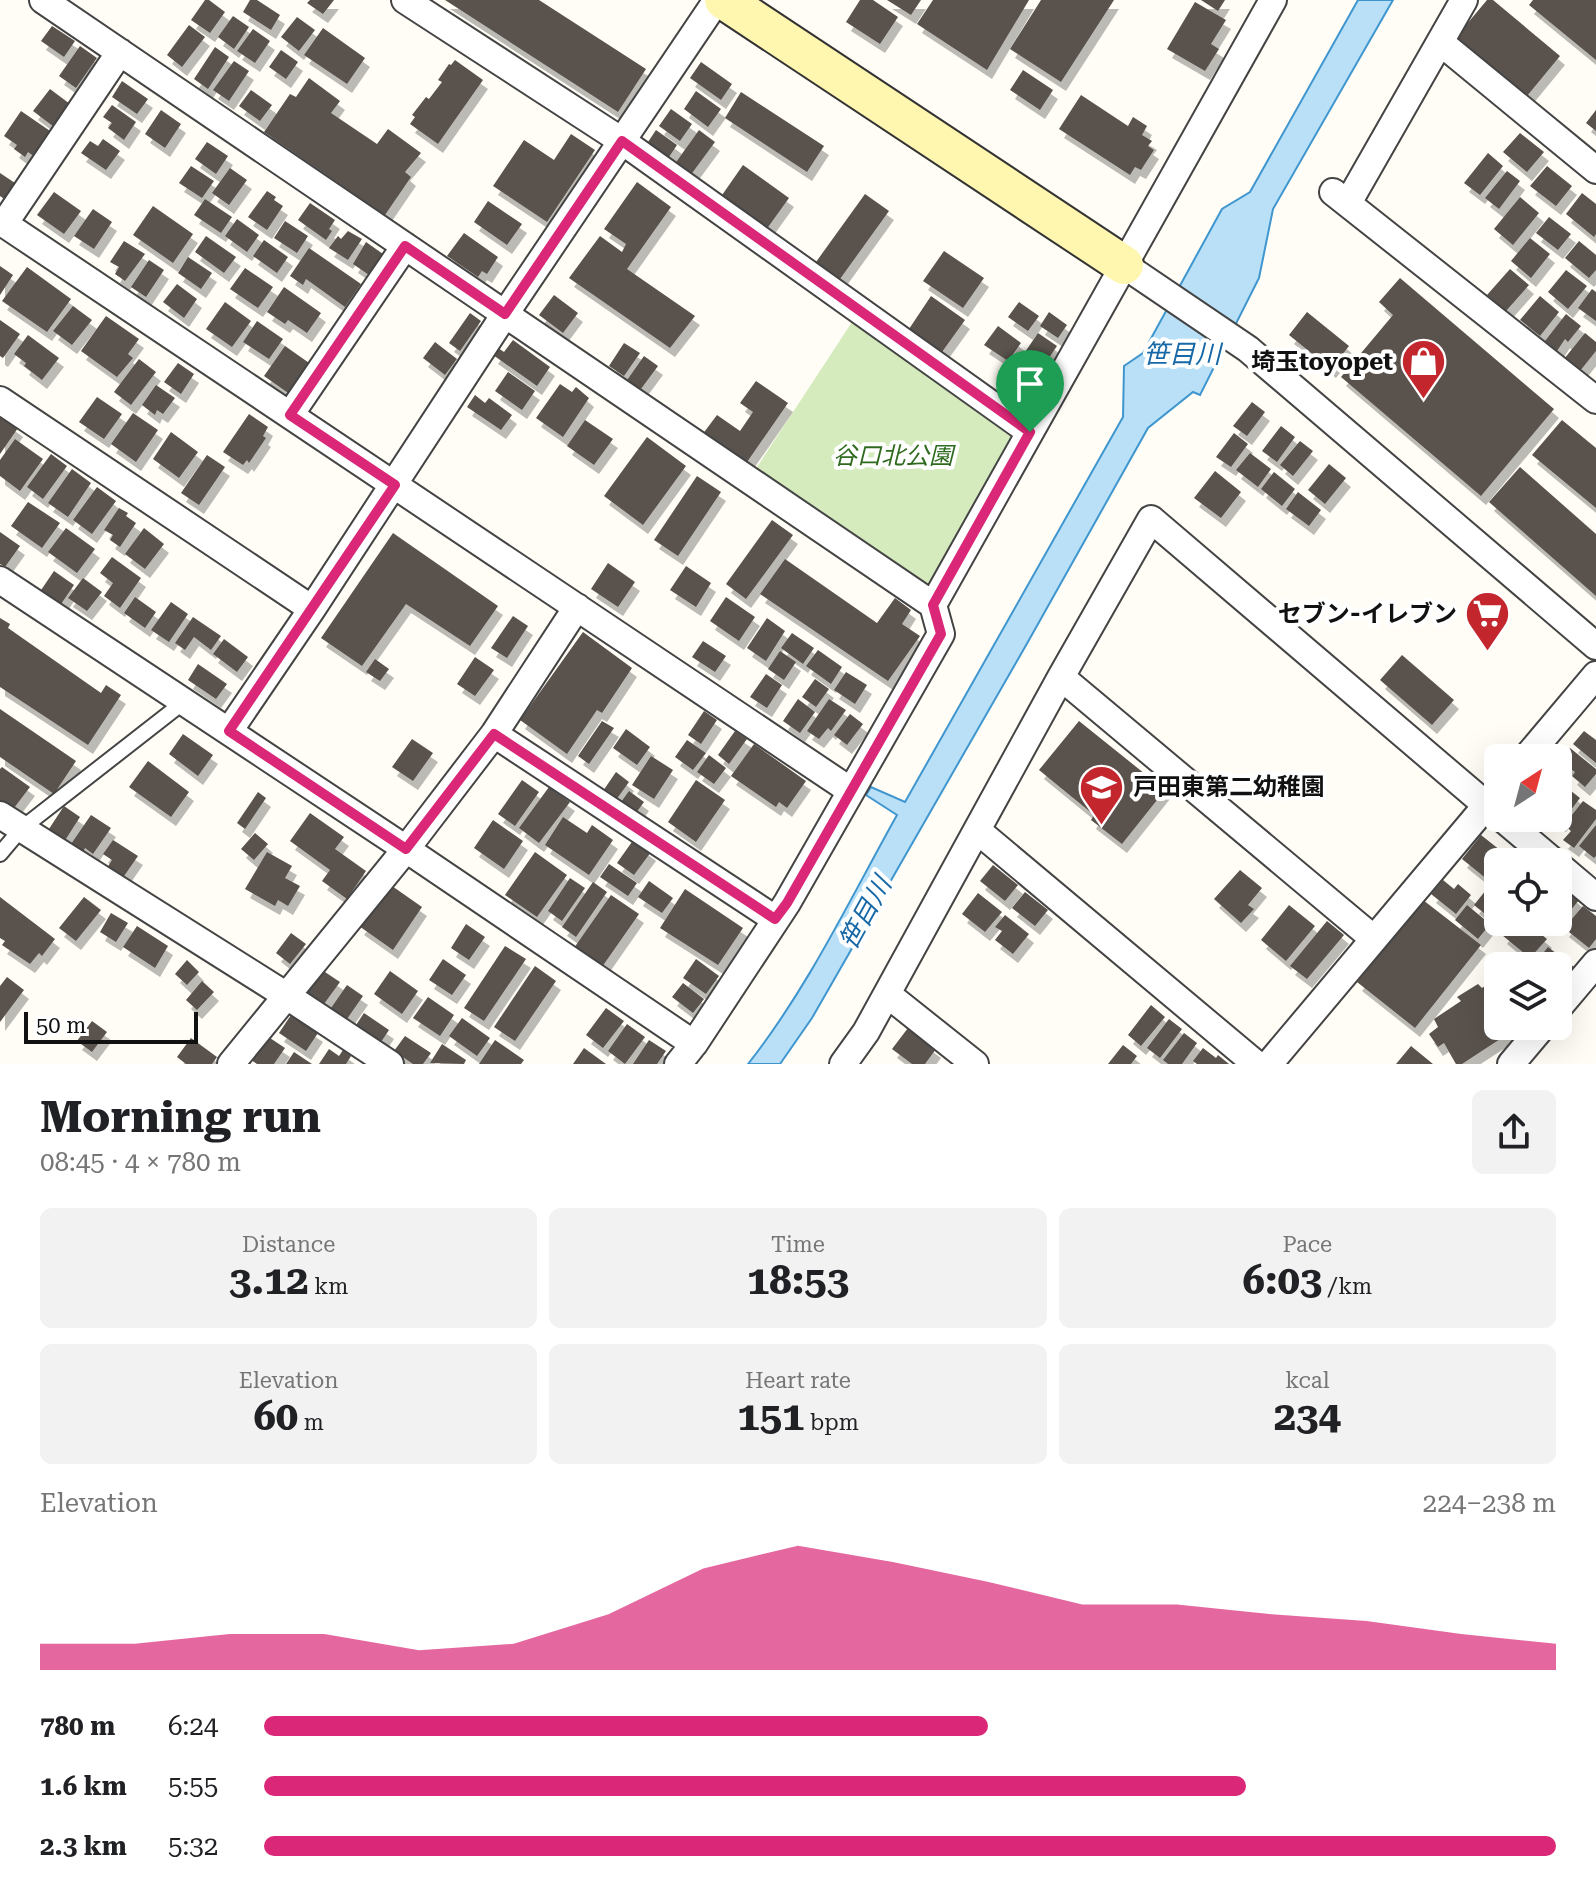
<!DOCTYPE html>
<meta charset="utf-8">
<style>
body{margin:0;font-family:"Roboto Serif","Noto Sans JP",serif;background:#f2f2f2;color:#202124;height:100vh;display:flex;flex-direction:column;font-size:30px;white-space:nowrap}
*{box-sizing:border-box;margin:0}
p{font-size:26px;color:#757577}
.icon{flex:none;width:44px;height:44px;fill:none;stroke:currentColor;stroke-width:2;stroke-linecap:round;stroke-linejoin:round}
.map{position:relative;height:1064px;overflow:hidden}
.details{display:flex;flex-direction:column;background:#fff;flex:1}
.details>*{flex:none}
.needle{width:52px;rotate:36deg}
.fabs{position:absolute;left:1484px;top:744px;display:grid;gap:16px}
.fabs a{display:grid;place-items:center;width:88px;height:88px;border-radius:12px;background:#fff;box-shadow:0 8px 32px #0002;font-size:40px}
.scale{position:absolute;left:24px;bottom:20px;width:174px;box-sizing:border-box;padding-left:8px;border:4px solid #111;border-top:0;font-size:22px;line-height:28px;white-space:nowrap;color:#111;-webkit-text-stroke:6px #fff;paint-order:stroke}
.pin{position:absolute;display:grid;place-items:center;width:68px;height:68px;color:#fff;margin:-82px -34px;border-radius:50% 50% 50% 0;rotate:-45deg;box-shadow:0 0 8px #0007}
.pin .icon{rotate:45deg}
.round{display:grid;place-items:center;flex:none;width:84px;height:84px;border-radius:12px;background:#f2f2f2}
.overview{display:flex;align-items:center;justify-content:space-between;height:136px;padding:0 40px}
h1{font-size:44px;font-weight:700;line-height:60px}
.stats{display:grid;grid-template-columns:repeat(3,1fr);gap:12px;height:136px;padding:8px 40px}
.stats div{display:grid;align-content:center;border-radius:12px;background:#f2f2f2;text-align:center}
.stats b{font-size:40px;font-weight:700}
.stats small{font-size:22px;font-weight:400}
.stats p{font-size:22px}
.chart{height:224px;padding:16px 40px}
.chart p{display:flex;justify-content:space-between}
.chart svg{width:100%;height:144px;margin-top:8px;fill:#db2777;opacity:.7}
ul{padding:0 40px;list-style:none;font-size:26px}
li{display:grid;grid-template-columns:128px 96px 1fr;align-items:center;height:60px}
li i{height:20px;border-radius:10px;background:#db2777}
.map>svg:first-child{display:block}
.green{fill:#d5ebbd}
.water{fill:#b9e0f7;stroke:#3f96cf;stroke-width:2}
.building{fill:#5a524d;filter:url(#shadow)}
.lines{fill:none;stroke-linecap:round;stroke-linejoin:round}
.lane-casing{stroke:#444;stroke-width:18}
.street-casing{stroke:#444;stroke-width:30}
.secondary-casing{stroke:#333;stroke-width:42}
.lane{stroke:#fff;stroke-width:14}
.street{stroke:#fff;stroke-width:26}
.secondary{stroke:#fff6b0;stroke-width:38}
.route-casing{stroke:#fff;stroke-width:16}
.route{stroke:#db2777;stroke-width:10}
.labels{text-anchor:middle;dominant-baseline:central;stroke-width:8;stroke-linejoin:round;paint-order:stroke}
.poi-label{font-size:24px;font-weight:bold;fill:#111;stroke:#fff;text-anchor:end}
.park-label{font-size:24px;font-style:italic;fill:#2f6b1f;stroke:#fff}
.water-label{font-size:26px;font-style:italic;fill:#1768a6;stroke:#fff}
</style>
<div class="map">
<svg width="1596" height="1064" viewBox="0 0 1596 1064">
<defs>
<filter id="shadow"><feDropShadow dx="5" dy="9" stdDeviation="0" flood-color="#0004"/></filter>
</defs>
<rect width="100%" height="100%" fill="#fffdf5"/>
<path class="green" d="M856 316 1022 434 930 594 753 473Z"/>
<path class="water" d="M1358 0H1393L1273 209 1259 278 1200 395 1193 392 1148 428 1029 640 812 1018 780 1064H748C808 988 850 899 897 815L866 795 871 787 905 802 1123 417 1124 366 1143 353 1222 209 1250 192Z"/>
<path class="building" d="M205 0H209L225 12 210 33 191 20Z
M250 0H257L280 15 271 30 243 12Z
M310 0H334L323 14 307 3Z
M445 0H539L646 69 618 112Z
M860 0H873L898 17 880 44 846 22Z
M887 0H921L911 15Z
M933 0H1029L987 70 917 24Z
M1041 0H1114L1061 82 1010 49Z
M1201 0H1225L1218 11Z
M1487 0H1493L1560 56 1527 96 1456 37Z
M1533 0H1596V60L1529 5Z
M1195 2 1226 20 1211 44 1219 49 1205 71 1167 49Z
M233 16 249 27 234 49 218 37Z
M297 17 315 30 299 51 281 37Z
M189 25 205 37 182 67 167 55Z
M52 26 75 41 64 57 41 41Z
M323 28 365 58 347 84 304 55Z
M253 29 270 41 255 63 237 51Z
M80 46 97 58 76 88 59 76Z
M215 47 229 57 208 89 194 79Z
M281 50 298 62 286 79 269 67Z
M455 60 483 80 438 144 410 124 415 117 412 115 426 97 429 99 442 82 438 80 449 64 451 65Z
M234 61 249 71 229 101 213 90Z
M701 62 732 84 721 100 690 78Z
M1023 70 1053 90 1040 110 1010 90Z
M309 78 340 101 331 113 377 144 388 129 421 153 405 172 411 177 385 215 264 132 290 94 296 97Z
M122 81 148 99 137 114 112 97Z
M50 89 70 104 54 127 33 111Z
M251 90 272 105 260 121 239 106Z
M696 91 721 109 708 127 684 109Z
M741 92 824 146 807 172 725 118Z
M1081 95 1128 126 1133 117 1147 126 1142 135 1152 141 1148 146 1154 150 1141 170 1135 167 1130 175 1059 129Z
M112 105 136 122 124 140 108 128 112 123 103 117Z
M671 109 692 124 680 141 659 126Z
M161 110 181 124 165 148 145 134Z
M1596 110V131L1586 123Z
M21 111 53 133 36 158 28 152 25 157 14 149 17 145 4 136Z
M656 130 677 145 667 160 646 145Z
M699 130 715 142 690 176 674 165Z
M1520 133 1544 152 1527 172 1503 152Z
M571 134 595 150 547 222 493 186 524 140 554 160Z
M103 139 120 151 106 170 81 153 90 141 98 146Z
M207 142 228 156 216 174 195 159Z
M1488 153 1503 166 1480 195 1464 183Z
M743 165 789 198 766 230 720 198Z
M191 166 214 181 202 198 179 183Z
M1547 166 1572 186 1556 206 1530 186Z
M230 168 247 180 229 205 212 193Z
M1507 171 1520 181 1499 209 1485 198Z
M0 173 18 185 7 201 0 196Z
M637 182 671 207 627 269 695 316 670 348 569 278 600 236 622 252 626 244 604 229Z
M267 191 276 197 274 200 283 206 267 230 248 217Z
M54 192 81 211 64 234 37 215Z
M1582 193 1596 204V234L1594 237 1566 214Z
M865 194 889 211 840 279 816 262Z
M1520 197 1539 213 1513 245 1494 229Z
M205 199 232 217 221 233 194 215Z
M488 201 522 224 507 245 474 222Z
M310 203 335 220 329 229 332 231 326 240 298 220Z
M153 206 193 234 173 263 133 235Z
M93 209 112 222 94 249 74 236Z
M1549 217 1571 234 1558 250 1536 233Z
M237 219 259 235 247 252 225 236Z
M285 221 308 236 297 253 274 238Z
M348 231 362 239 348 260 329 248 338 236 341 239Z
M464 233 498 257 487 274 482 271 478 277 447 256Z
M206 236 236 257 224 273 195 252Z
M1530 238 1550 254 1531 278 1511 261Z
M264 240 288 257 277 273 253 256Z
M124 241 145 254 125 281 115 274 119 267 110 262Z
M1579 241 1596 255V270L1589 278 1565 258Z
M366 242 383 254 369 275 353 264Z
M309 248 361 284 345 307 306 279 303 285 290 276Z
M944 251 984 278 963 308 923 281Z
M188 257 212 273 201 289 178 273Z
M149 260 164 270 146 297 131 287Z
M0 266 13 275 0 295Z
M27 267 71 299 47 332 2 301Z
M245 268 273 287 258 308 230 289Z
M1510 269 1529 285 1506 311 1487 295Z
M1566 270 1587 286 1568 309 1548 292Z
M1400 278 1554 409 1481 496 1341 377 1393 315 1379 302Z
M177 284 197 299 184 318 163 302Z
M284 287 321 313 307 333 288 320 285 324 267 312Z
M1592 289 1596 292V321L1578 308Z
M554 295 578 313 563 333 539 315Z
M931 296 965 320 942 352 909 329Z
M1540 296 1559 312 1540 336 1520 320Z
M225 302 251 321 232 347 206 329Z
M1019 302 1039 316 1028 331 1008 317Z
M73 306 92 320 72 345 53 331Z
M1049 312 1067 325 1058 338 1040 326Z
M1307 312 1349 346 1331 369 1289 335Z
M470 313 481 321 460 351 449 343Z
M1566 314 1581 326 1568 342 1565 339 1557 351 1545 341Z
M106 316 139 339 128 354 133 358 117 377 81 351Z
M0 320 20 334 3 358 0 356Z
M257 321 283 339 269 359 243 342Z
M998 326 1021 343 1008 361 984 345Z
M1038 333 1057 346 1040 371 1021 358Z
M1585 333 1596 342V351L1580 371 1564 359Z
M28 335 59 358 42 380 24 366 26 363 14 354Z
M513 340 550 367 537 386 493 355 498 348 504 352Z
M435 342 457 359 445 375 423 358Z
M624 343 640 353 624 376 609 366Z
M285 346 312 365 291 395 264 376Z
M644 356 658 366 638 393 625 383Z
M139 359 156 372 131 405 114 392Z
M178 363 194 374 181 394 164 382Z
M1020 369 1039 381 1020 410 1001 398Z
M508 372 535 391 522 410 495 391Z
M756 381 788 403 745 465 702 435 717 415 740 431 753 412 740 403Z
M560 384 572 392 576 387 589 398 563 437 536 418Z
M156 385 175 398 163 414 157 410 155 415 142 405Z
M475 395 485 403 489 398 512 415 501 430 467 407Z
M97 397 122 414 104 439 79 422Z
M1252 402 1265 412 1247 436 1233 426Z
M133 413 158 430 136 462 111 444Z
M249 414 268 427 263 436 266 438 249 463 247 460 243 465 223 452Z
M0 415 18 428 0 454Z
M585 420 613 439 594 465 567 446Z
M1562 420 1596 448V508L1532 455Z
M1281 426 1295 437 1277 462 1262 451Z
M171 432 198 452 179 478 153 459Z
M1234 433 1248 444 1231 467 1216 457Z
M647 437 686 466 643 525 604 496Z
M15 439 43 459 20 491 0 476V460Z
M1300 441 1313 451 1293 476 1280 465Z
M1250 453 1271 469 1258 487 1236 470Z
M51 454 67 466 43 499 27 487Z
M207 455 225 467 199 505 181 493Z
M1329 464 1346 478 1325 504 1308 490Z
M1520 467 1596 534V596L1489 502Z
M72 469 91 483 68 517 48 503Z
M1215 471 1241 492 1221 518 1194 498Z
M1274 472 1295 489 1282 506 1261 489Z
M697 476 721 492 678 556 654 540Z
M97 487 116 501 92 534 73 520Z
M1298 492 1321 510 1309 526 1286 509Z
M28 502 60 523 42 548 11 526Z
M119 508 128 513 126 516 136 523 120 547 110 540 113 535 104 530Z
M772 520 793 535 746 599 726 584Z
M66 528 95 549 77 573 48 552Z
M144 528 164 544 145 569 125 554Z
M0 532 20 546 5 567 0 564Z
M393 533 498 606 470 646 406 604 362 666 321 638Z
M112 557 141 578 120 608 104 596 113 583 100 573Z
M785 559 877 623 895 598 911 610 902 624 920 636 888 681 760 594Z
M608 563 635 582 618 607 591 589Z
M686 566 711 583 696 607 670 590Z
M54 571 74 585 57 610 37 596Z
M83 578 102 592 87 611 68 598Z
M135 597 156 612 145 628 124 613Z
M726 597 755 617 739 641 710 621Z
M171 602 188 614 169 642 151 630Z
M513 616 528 626 507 658 491 648Z
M193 617 221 636 211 650 194 637 185 650 175 643Z
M0 618 10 624 8 628 101 693 106 685 121 695 88 745 0 687Z
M767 618 785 631 766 661 747 648Z
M583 632 632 668 602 713 597 710 567 754 520 720Z
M792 633 814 648 803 664 781 648Z
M224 639 248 657 237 672 213 654Z
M703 641 726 656 715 672 692 657Z
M818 650 842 667 831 684 806 666Z
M780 651 796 662 784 680 768 669Z
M1402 655 1454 700 1432 725 1380 680Z
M475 657 494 670 475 696 457 684Z
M375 659 389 669 380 681 366 672Z
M198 664 227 684 216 699 188 680Z
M846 672 867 685 855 704 834 690Z
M766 674 782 685 767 708 750 697Z
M815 679 829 689 816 707 802 697Z
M798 699 815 712 800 733 783 721Z
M829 699 846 710 831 731 828 728 819 739 807 731Z
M0 709 76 761 54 794 0 757Z
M704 711 717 720 701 744 688 735Z
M850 714 863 724 847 745 834 735Z
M602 721 614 728 589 764 578 756Z
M1079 721 1165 790 1122 844 1091 820 1094 815 1039 770Z
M626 729 650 747 637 765 613 748Z
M735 731 747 739 729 764 718 755Z
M1584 731 1596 740V763L1573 744Z
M183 734 213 755 198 776 169 754Z
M412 739 433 753 413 781 392 767Z
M687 740 706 753 693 770 675 757Z
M754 744 806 781 787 808 779 802 776 807 731 776Z
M1570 748 1596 769V774L1585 787 1572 776 1575 772 1560 761Z
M709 755 726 768 714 784 697 772Z
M651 756 673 770 654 799 632 785Z
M148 761 189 792 171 817 129 787Z
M2 767 30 787 11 812 0 805V769Z
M616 772 629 782 616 800 603 791Z
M522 780 539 792 515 826 498 814Z
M696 780 725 800 696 842 668 822Z
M1562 784 1580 798 1561 823 1554 818H1558V789Z
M549 787 570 802 539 843 519 828Z
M629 791 644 802 636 813 621 802Z
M258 792 266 798 245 829 237 823Z
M1583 801 1596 810V819L1574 848 1563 840 1571 831 1564 825Z
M64 806 80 817 64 842 47 832Z
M310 813 344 837 335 849 366 871 347 899 322 881 330 870 290 841Z
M91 815 111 828 93 854 85 848 83 852 71 844Z
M563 817 587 833 592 825 613 840 589 875 545 845Z
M493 820 523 841 504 869 474 848Z
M1596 825V856L1594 858 1579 846Z
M255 833 268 844 254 860 241 849Z
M1481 835 1515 862H1498V888L1462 859Z
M634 839 651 852 634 875 617 863Z
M113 840 138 856 122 879 107 868 112 860 103 854Z
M267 852 292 866 285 878 300 886 288 906 278 900 275 906 245 889Z
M535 852 567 875 537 917 505 895Z
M609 864 637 883 628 896 600 877Z
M993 865 1018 885 1005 901 980 881Z
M1240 870 1262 888 1248 905 1254 909 1241 923 1214 899Z
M570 878 585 888 562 921 548 911Z
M1443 880 1454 889 1458 884 1471 895 1456 914 1431 894Z
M649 881 673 898 662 913 638 897Z
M593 882 607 892 576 937 562 927Z
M1562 885 1579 900 1562 921 1558 918V889Z
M392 886 422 907 393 950 359 926Z
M685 889 743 928 718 965 660 928Z
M1486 890 1498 899V922H1503L1500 926 1474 905Z
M1025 892 1048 910 1035 926 1012 908Z
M978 893 1002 912 985 932 962 914Z
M611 895 639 914 602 967 574 948Z
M0 897 55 939 42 956 39 953 30 964 2 945 5 941 0 938Z
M84 897 101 910 76 941 59 928Z
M1423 900 1481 945 1415 1028 1357 982Z
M1289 905 1315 926 1286 961 1261 940Z
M1467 905 1490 924 1478 939 1455 920Z
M1583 906 1596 916V939L1589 948 1564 928Z
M111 913 128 923 116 942 100 932Z
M1005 915 1029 934 1013 954 995 940 1002 931 995 927Z
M1327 921 1344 935 1307 979 1290 966Z
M1512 922H1526L1547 939 1530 958 1502 935Z
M466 924 485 937 469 960 451 948Z
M137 926 168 946 155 968 123 947Z
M291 933 306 944 290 964 276 953Z
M505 946 526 959 484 1021 464 1008Z
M1548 947 1574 967 1558 989V966H1533Z
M443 959 466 975 452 995 429 980Z
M696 959 719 976 706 994 683 978Z
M187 960 199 972 187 985 175 974Z
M535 966 556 981 515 1041 494 1027Z
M322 970 340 982 324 1004 307 992Z
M390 971 418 991 402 1014 374 994Z
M7 977 24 990 0 1022V986Z
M1498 977V1026H1520L1462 1064H1456L1444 1043 1438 1047 1429 1034 1438 1027 1434 1019 1461 1001 1457 997 1478 984 1482 988Z
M202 981 214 992 197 1010 186 1000Z
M683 983 704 999 693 1013 672 997Z
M347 985 363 996 347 1019 331 1008Z
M428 997 454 1015 440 1036 413 1018Z
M1151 1005 1165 1017 1141 1046 1128 1035Z
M606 1008 624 1021 603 1048 586 1035Z
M364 1013 389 1030 381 1042 356 1025Z
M291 1015 318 1033 306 1051 279 1033Z
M462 1018 490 1038 477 1056 449 1036Z
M1169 1019 1182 1029 1160 1058 1147 1048Z
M92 1021 107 1032 92 1052 77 1041Z
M627 1024 645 1037 625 1064 608 1051Z
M908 1028 936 1049 925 1064H912L892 1049Z
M1184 1033 1197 1043 1182 1064H1168L1163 1060Z
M267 1036 285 1048 274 1064H257L251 1060Z
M405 1036 431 1053 423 1064H413L394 1051Z
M191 1038 217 1057 212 1064H186L177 1057Z
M495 1040 524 1060 521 1064H479Z
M649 1040 666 1051 657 1064H633Z
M442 1044 466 1060 464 1064 430 1063Z
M1123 1045 1137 1056 1131 1064H1108Z
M1411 1046 1433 1064H1396Z
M584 1048 606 1064H573Z
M1203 1048 1216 1058 1218 1055 1229 1064H1197L1193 1061Z
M329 1049 339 1056 343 1050 351 1056 346 1064H319Z
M294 1052 312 1064H286Z"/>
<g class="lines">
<defs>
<path id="lane" d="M0 854 21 829 185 701"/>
<path id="street" d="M43 0 933 605
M405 0 622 141 1030 432
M1440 42 1596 170
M1333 192 1596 400
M1348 203 1464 0
M0 221 851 791
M4 224 120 52
M1124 265 1248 349 1596 646
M0 400 312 609
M290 415 405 246
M0 580 406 849 694 1044
M1061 677 1374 939
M229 731 312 609 505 314 717 0
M494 734 775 919
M1526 758 1596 675
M0 815 287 996 390 1064
M1502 818 1554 862
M978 831 1256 1064
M1558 865 1596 897
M887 994 975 1064
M1558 1008 1596 963
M231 1064 406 849 494 734 577 607
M678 1064 694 1044 787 903 941 634 933 605 1273 0
M843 1064 866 1032 1061 677 1151 519 1498 815
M1269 1064 1496 794
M1511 1064 1543 1026"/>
<path id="secondary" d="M724 0 1124 265"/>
</defs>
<use href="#lane" class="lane-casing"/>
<use href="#street" class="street-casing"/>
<use href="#secondary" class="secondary-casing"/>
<use href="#lane" class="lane"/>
<use href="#street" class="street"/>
<use href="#secondary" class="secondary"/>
</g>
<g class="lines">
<defs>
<path id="route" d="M622 141 1030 432 933 605 941 634 787 903 775 919 494 734 406 849 229 731 395 485 290 415 405 246 505 314Z"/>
</defs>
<use href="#route" class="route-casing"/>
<use href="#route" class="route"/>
</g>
<defs>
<symbol id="shop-pin" viewBox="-11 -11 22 30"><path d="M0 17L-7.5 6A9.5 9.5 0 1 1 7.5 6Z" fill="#c4262e" stroke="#fff"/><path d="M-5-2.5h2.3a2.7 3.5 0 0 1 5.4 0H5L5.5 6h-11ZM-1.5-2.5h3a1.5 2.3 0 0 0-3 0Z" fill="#fff"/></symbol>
<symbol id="supermarket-pin" viewBox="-11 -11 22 30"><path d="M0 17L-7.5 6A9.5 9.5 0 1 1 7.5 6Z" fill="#c4262e" stroke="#fff"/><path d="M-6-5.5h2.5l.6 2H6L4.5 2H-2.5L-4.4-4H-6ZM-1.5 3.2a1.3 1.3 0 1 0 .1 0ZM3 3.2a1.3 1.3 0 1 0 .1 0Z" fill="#fff"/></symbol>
<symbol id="school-pin" viewBox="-11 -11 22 30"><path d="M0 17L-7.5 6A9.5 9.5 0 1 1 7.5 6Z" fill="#c4262e" stroke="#fff"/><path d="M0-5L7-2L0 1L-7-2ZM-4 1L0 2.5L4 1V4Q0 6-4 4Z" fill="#fff"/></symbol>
</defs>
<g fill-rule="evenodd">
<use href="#shop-pin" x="1398" y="336" width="51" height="69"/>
<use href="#supermarket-pin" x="1462" y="588" width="51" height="69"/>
<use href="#school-pin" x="1076" y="762" width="51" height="69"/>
</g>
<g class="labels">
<g class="poi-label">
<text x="1393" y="362">埼玉toyopet</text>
<text x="1457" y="614">セブン-イレブン</text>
<text x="1133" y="787" text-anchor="start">戸田東第二幼稚園</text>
</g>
<g class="park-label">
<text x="893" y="456">谷口北公園</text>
</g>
<g class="water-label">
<text x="1182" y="354">笹目川</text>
<text transform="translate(865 913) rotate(-61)">笹目川</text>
</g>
</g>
</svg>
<div class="fabs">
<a><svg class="needle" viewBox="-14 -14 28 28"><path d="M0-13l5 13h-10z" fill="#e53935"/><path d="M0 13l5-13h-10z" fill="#757577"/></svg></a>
<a><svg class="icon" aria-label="locate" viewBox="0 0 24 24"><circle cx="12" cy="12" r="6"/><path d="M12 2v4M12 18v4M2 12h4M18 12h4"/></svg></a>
<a><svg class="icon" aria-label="layers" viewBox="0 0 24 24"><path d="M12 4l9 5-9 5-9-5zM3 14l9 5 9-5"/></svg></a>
</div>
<div class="scale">50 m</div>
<div class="pin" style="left:1030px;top:432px;background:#1e9e55"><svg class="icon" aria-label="arrive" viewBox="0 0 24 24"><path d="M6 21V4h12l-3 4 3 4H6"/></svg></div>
</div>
<section class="details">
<div class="overview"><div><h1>Morning run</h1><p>08:45 · 4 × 780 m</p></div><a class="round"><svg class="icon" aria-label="share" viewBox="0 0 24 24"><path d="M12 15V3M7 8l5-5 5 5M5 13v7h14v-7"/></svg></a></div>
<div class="stats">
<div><p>Distance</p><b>3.12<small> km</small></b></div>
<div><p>Time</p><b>18:53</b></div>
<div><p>Pace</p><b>6:03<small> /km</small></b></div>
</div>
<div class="stats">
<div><p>Elevation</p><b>60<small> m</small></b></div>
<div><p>Heart rate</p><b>151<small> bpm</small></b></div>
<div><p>kcal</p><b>234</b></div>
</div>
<div class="chart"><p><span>Elevation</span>224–238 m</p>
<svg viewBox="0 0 160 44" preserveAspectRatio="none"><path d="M0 44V36L10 36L20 33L30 33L40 38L50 36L60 27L70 13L80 6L90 11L100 17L110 24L120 24L130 27L140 29L150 33L160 36V44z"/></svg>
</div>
<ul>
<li><b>780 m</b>6:24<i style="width:56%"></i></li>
<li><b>1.6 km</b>5:55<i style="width:76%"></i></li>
<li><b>2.3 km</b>5:32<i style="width:100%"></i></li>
</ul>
</section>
